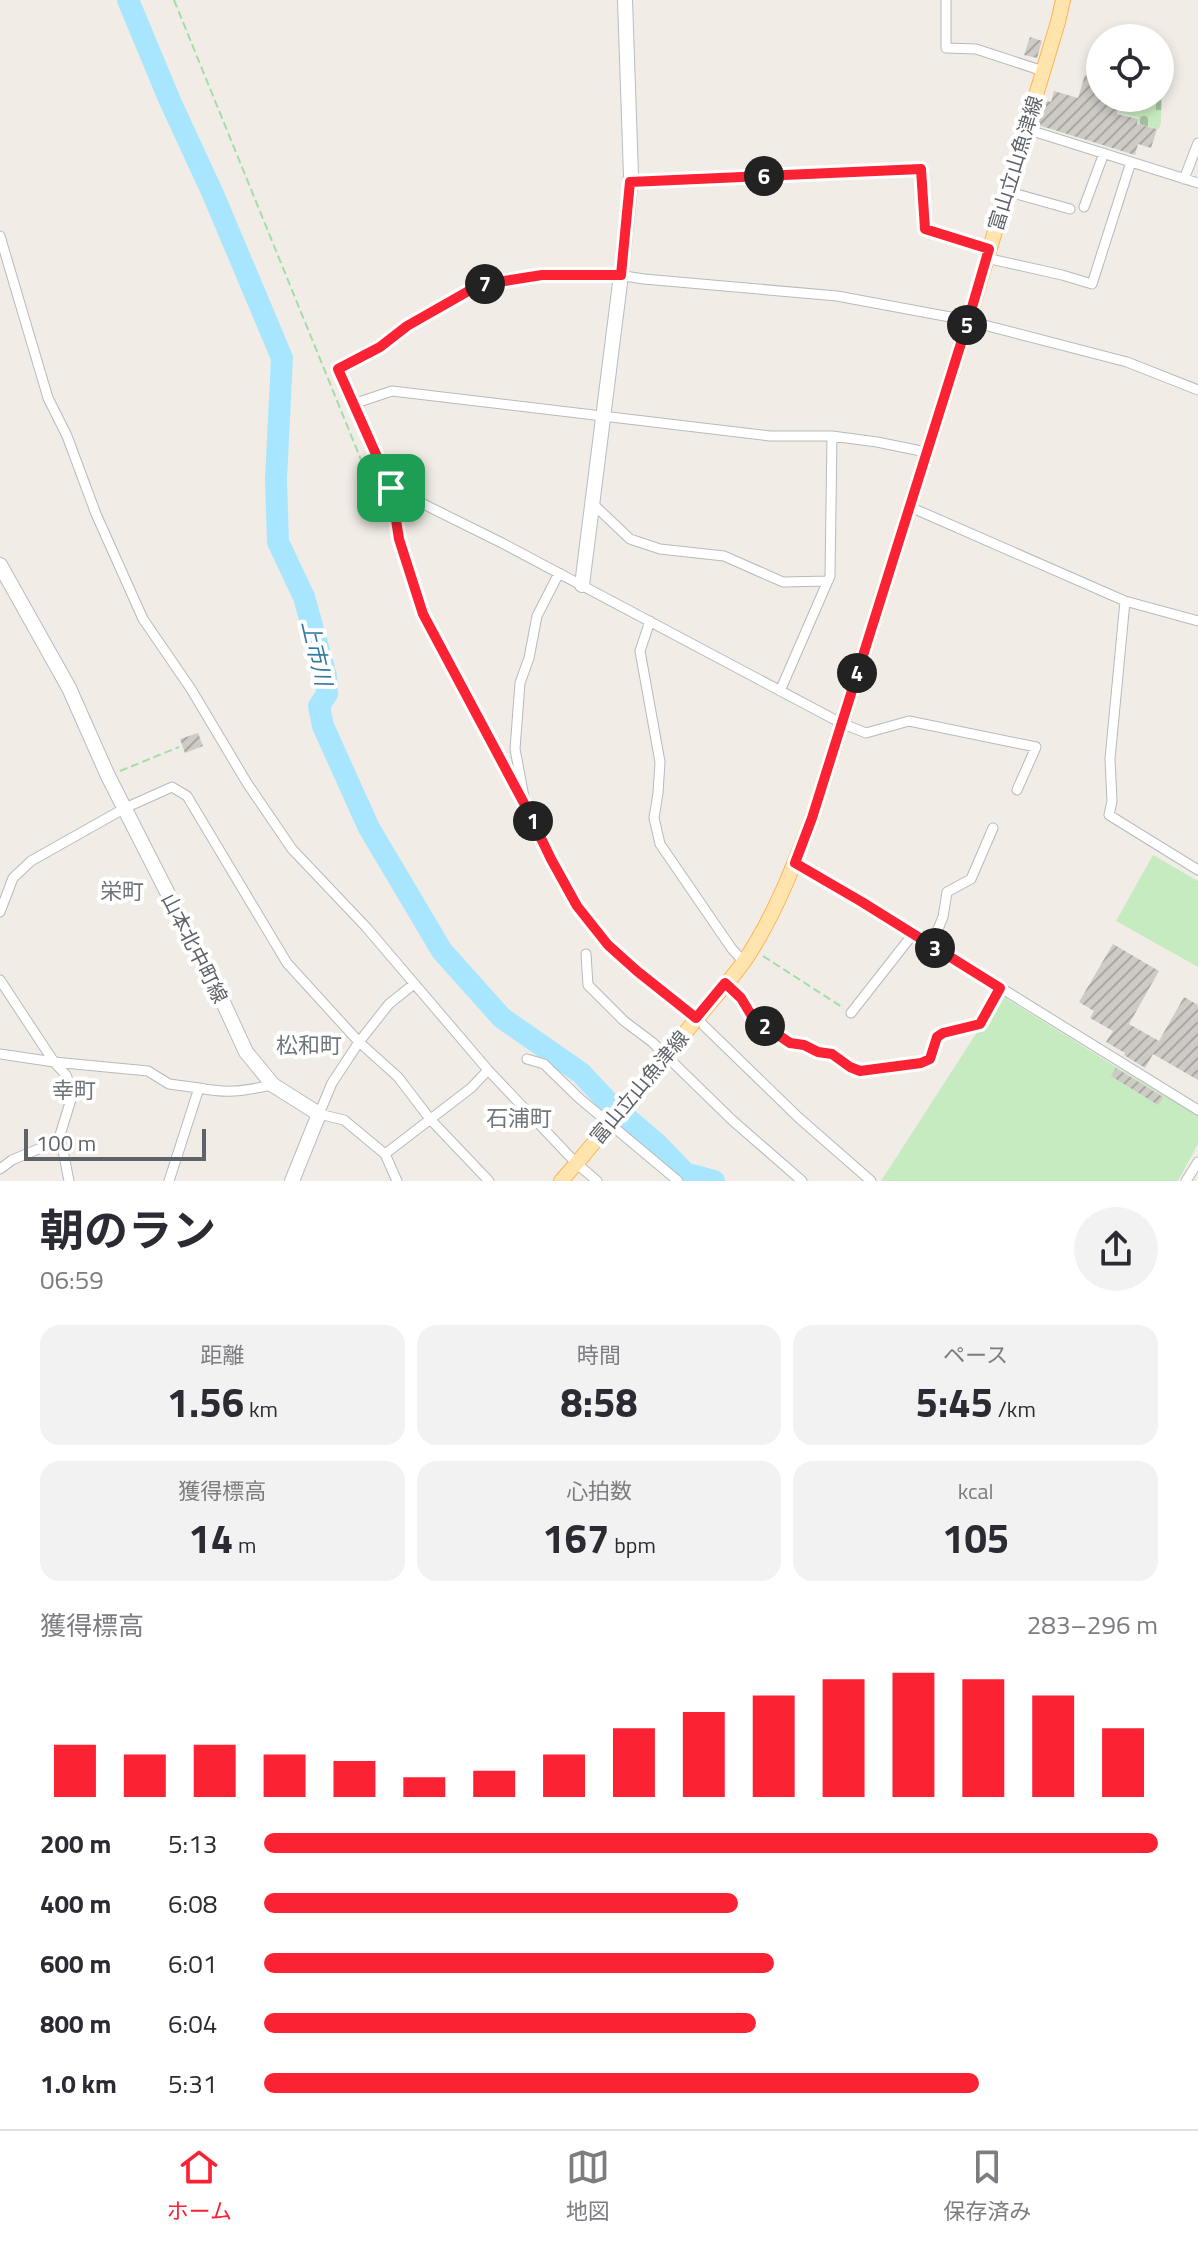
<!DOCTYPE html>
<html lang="ja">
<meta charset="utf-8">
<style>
body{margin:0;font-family:"Titillium Web","Noto Sans JP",sans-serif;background:#f2f2f3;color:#2b2b33;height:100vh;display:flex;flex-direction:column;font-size:30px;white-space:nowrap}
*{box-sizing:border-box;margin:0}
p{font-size:26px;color:#7c7c81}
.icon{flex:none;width:44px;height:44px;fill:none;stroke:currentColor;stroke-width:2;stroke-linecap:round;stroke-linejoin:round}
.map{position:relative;height:1181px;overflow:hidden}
.drawer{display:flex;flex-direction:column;background:#fff;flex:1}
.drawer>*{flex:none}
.buttons{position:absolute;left:1086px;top:24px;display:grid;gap:16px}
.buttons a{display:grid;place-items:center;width:88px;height:88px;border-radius:50%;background:#fff;box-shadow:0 4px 12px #0003;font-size:40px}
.scale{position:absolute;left:24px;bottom:20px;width:182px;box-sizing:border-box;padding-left:8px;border:4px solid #5d6368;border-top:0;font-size:22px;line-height:28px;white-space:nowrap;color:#5d6368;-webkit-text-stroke:6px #fff;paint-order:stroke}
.pin{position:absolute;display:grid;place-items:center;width:68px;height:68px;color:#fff;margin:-34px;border-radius:16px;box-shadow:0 4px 12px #0006}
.km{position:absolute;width:40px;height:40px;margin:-20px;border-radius:50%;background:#222;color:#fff;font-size:22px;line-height:40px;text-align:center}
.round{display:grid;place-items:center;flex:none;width:84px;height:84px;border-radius:42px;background:#f2f2f3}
.summary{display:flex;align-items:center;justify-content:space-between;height:136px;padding:0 40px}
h1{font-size:44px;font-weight:700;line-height:60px}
.figures{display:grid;grid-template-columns:repeat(3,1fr);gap:12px;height:136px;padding:8px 40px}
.figures div{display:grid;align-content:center;border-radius:20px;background:#f2f2f3;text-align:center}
.figures b{font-size:40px;font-weight:700}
.figures small{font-size:22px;font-weight:400}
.figures p{font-size:22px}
.chart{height:224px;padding:16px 40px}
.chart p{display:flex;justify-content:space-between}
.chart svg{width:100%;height:144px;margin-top:8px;stroke:#fa2233;stroke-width:6}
ul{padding:0 40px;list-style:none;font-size:26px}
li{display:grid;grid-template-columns:128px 96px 1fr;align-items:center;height:60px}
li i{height:20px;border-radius:10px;background:#fa2233}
.dock{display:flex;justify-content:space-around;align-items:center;height:112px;border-top:2px solid #e1e1e2;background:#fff;font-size:22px;color:#7c7c81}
.dock a{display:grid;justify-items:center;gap:4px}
.dock .active{color:#fa2233}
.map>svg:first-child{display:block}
.cemetery{fill:url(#cemetery-stones)}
.pitch{fill:#c7ebc0}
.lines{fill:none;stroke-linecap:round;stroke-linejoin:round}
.river{stroke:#a8e6ff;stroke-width:22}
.building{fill:url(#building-hatch)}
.street-casing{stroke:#b6babe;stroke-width:11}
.secondary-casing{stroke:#b7bcc1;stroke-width:16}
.primary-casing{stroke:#ffb351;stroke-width:16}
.path{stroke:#a2dea8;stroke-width:2;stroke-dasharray:8 4;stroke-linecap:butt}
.street{stroke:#fff;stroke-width:9}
.secondary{stroke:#fff;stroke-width:14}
.primary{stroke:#ffe5ad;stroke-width:14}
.primary-bridge-casing{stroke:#ffb351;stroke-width:16;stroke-linecap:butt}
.primary-bridge{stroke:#ffe5ad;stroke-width:14}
.route-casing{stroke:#fff;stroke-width:16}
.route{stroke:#fa2233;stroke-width:10}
.labels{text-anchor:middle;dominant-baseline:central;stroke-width:8;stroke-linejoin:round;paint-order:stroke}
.street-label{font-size:20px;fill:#5d6368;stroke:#fff}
.water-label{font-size:22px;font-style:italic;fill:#3278a0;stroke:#fff}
.neighbourhood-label{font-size:22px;fill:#6e767a;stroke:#fff}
</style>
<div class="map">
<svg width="1198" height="1181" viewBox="0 0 1198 1181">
<defs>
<pattern id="cemetery-stones" width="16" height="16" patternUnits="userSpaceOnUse" patternTransform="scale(2)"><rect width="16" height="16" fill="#c7ebc0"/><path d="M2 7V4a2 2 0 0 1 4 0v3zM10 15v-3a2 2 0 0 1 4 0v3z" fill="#a5c2a0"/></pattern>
<pattern id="building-hatch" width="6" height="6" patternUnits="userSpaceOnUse" patternTransform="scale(2)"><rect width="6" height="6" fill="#cecac4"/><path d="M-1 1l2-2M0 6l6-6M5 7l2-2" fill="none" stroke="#aaa8a3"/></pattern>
</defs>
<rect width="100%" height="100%" fill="#f1ede6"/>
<path class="cemetery" d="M1160 67H1162L1161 123 1159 129 1138 124V117L1119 113 1123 98H1160Z"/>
<path class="pitch" d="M1153 855 1198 881V967L1116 921Z
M1001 995 1116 1067 1198 1115V1144L1178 1181H881Z"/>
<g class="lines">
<path class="river" d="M128 0 170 101 213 194 282 358 276 479 278 542 304 597 326 676 327 694 319 706 323 726 369 828 442 951 502 1018 581 1073 608 1102 656 1143 685 1173 714 1181"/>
</g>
<path class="building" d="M1030 37 1042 41 1037 58 1024 55Z
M1085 75 1100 79V98H1122L1117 114 1138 119 1137 124 1157 129 1151 148 1138 144 1135 155 1038 125 1045 100 1051 102 1054 91 1078 98Z
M198 733 203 746 185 753 180 739Z
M1113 944 1159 971 1129 1024 1159 1041 1184 997 1198 1005V1080L1153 1054 1145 1068 1124 1055 1125 1053 1106 1042 1113 1031 1090 1018 1094 1011 1079 1002Z
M1116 1068 1163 1097 1158 1105 1111 1076Z"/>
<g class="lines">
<defs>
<path id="street" d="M946 0V48L976 49 1043 71
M1026 129 1198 183
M1184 179 1198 143
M630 182 921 169 925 229 989 249
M1006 191 1070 209
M1084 207 1104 153
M0 236 48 398 67 436 96 514 143 619 191 689 247 783 292 849 366 927 488 1070 576 1163 597 1181
M986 258 1062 275 1092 284 1131 162
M353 404 392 391 770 436H832L830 576 780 691
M832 436 877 442 926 452
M391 488 502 543 841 723 866 733 909 721 1036 747 1017 790
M592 503 630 539 660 549 724 556 783 582 828 581
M910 507 1125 601 1198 621
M1125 601 1110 759 1112 801 1109 815 1198 870
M650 621 640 651 660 762 658 793 654 818 660 844 732 949 743 961
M524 797 515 749 520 683 529 658 537 616 559 573
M795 863 862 902 1198 1110
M0 912 13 878 31 861 125 808 172 787 187 796 287 963 359 1042 398 1077 430 1119 489 1181
M931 946 943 917 947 892 971 879 993 828
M586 954 588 985 624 1021 652 1042 732 1120 802 1181
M0 980 54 1062 66 1075 73 1093 60 1135 69 1181
M851 1013 913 934
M0 1054 54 1062 148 1071 169 1084 199 1088
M527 1059 544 1064 579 1098 678 1181
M385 1154 344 1120 319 1114 332 1083 359 1042 389 1004 414 984
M0 1169 12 1160 60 1140
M169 1181 199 1088C230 1094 242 1091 273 1085
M397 1181 385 1154 471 1088 488 1070
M871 1181 799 1118 696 1018 637 971 608 945 577 906 551 859 526 807 423 614 399 539 391 488 338 369C376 349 411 324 448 303 458 297 469 289 480 285 523 270 600 271 644 279L837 296 961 319 1127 362 1198 390
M1186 1181 1198 1162"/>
<path id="secondary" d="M0 565 69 688 108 776 222 1000 246 1052 273 1085 319 1114 292 1181
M582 585 621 275 631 176 625 0"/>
<path id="primary" d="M694 1022C712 999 734 978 749 954 776 912 794 865 812 818L968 321 1058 22 1063 0
M561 1181 582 1157"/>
</defs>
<use href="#street" class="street-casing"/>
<use href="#secondary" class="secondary-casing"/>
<use href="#primary" class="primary-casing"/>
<path class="path" d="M174 0 366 472 373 477
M120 771 179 747
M763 956 842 1007
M735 992 747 1006 753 1018 790 1043 804 1045 818 1052 832 1054 850 1067 860 1071 921 1063 930 1059 937 1037 952 1029 980 1024 995 996"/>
<use href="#street" class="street"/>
<use href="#secondary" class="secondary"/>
<use href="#primary" class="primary"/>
<defs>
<path id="primary-bridge" d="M582 1157 694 1022"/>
</defs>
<use href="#primary-bridge" class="primary-bridge-casing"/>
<use href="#primary-bridge" class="primary-bridge"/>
</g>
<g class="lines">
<defs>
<path id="route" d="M921 169 925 229 989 249 968 321 812 818 795 863 862 902 1000 988 980 1024 943 1033 937 1037 930 1059 921 1063 860 1071 850 1067 832 1054 818 1052 804 1045 790 1043 753 1018 741 998 725 983 696 1018 637 971 608 945 577 906 551 859 526 807 423 614 399 539 391 488 338 369 380 347 407 326 479 285 542 275H621L630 182Z"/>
</defs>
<use href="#route" class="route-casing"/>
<use href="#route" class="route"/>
</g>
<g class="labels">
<g class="street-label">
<text transform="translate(1015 163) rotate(-73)">富山立山魚津線</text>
<text transform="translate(195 948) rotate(63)">山本北中町線</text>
<text transform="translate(639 1087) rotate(-50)">富山立山魚津線</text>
</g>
<g class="water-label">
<text transform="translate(317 653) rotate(77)">上市川</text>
</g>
<g class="neighbourhood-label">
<text x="122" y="891">栄町</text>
<text x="309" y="1045">松和町</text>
<text x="74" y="1090">幸町</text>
<text x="519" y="1118">石浦町</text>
</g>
</g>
</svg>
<div class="buttons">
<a><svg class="icon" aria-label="locate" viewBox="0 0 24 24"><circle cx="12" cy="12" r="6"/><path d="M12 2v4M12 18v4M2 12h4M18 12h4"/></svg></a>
</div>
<div class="scale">100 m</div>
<div class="pin" style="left:391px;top:488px;background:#1e9e55"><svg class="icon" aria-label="arrive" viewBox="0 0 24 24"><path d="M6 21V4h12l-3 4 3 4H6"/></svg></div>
<b class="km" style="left:533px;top:821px">1</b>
<b class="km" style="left:765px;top:1026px">2</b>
<b class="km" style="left:935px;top:948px">3</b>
<b class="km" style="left:857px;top:673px">4</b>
<b class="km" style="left:967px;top:325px">5</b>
<b class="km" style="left:764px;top:176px">6</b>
<b class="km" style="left:485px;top:284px">7</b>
</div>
<section class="drawer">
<div class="summary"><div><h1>朝のラン</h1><p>06:59</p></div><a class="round"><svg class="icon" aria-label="share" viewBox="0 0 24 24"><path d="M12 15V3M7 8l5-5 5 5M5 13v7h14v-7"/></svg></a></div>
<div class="figures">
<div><p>距離</p><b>1.56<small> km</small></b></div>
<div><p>時間</p><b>8:58</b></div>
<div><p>ペース</p><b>5:45<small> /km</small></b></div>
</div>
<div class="figures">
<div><p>獲得標高</p><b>14<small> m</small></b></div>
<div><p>心拍数</p><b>167<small> bpm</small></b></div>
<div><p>kcal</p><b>105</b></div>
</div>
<div class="chart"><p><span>獲得標高</span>283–296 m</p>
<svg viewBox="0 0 160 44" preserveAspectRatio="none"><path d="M5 44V28M15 44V31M25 44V28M35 44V31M45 44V33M55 44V38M65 44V36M75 44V31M85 44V23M95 44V18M105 44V13M115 44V8M125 44V6M135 44V8M145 44V13M155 44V23"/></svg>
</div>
<ul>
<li><b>200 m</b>5:13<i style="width:100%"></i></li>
<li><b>400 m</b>6:08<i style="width:53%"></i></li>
<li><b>600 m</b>6:01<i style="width:57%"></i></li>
<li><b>800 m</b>6:04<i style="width:55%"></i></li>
<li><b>1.0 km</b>5:31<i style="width:80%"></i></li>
</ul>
</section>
<nav class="dock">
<a class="active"><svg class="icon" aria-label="home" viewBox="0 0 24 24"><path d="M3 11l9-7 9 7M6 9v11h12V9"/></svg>ホーム</a>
<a><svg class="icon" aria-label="map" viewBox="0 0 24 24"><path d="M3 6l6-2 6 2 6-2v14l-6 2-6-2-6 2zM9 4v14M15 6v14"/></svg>地図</a>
<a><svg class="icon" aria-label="saved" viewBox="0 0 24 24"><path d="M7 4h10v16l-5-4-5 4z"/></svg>保存済み</a>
</nav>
